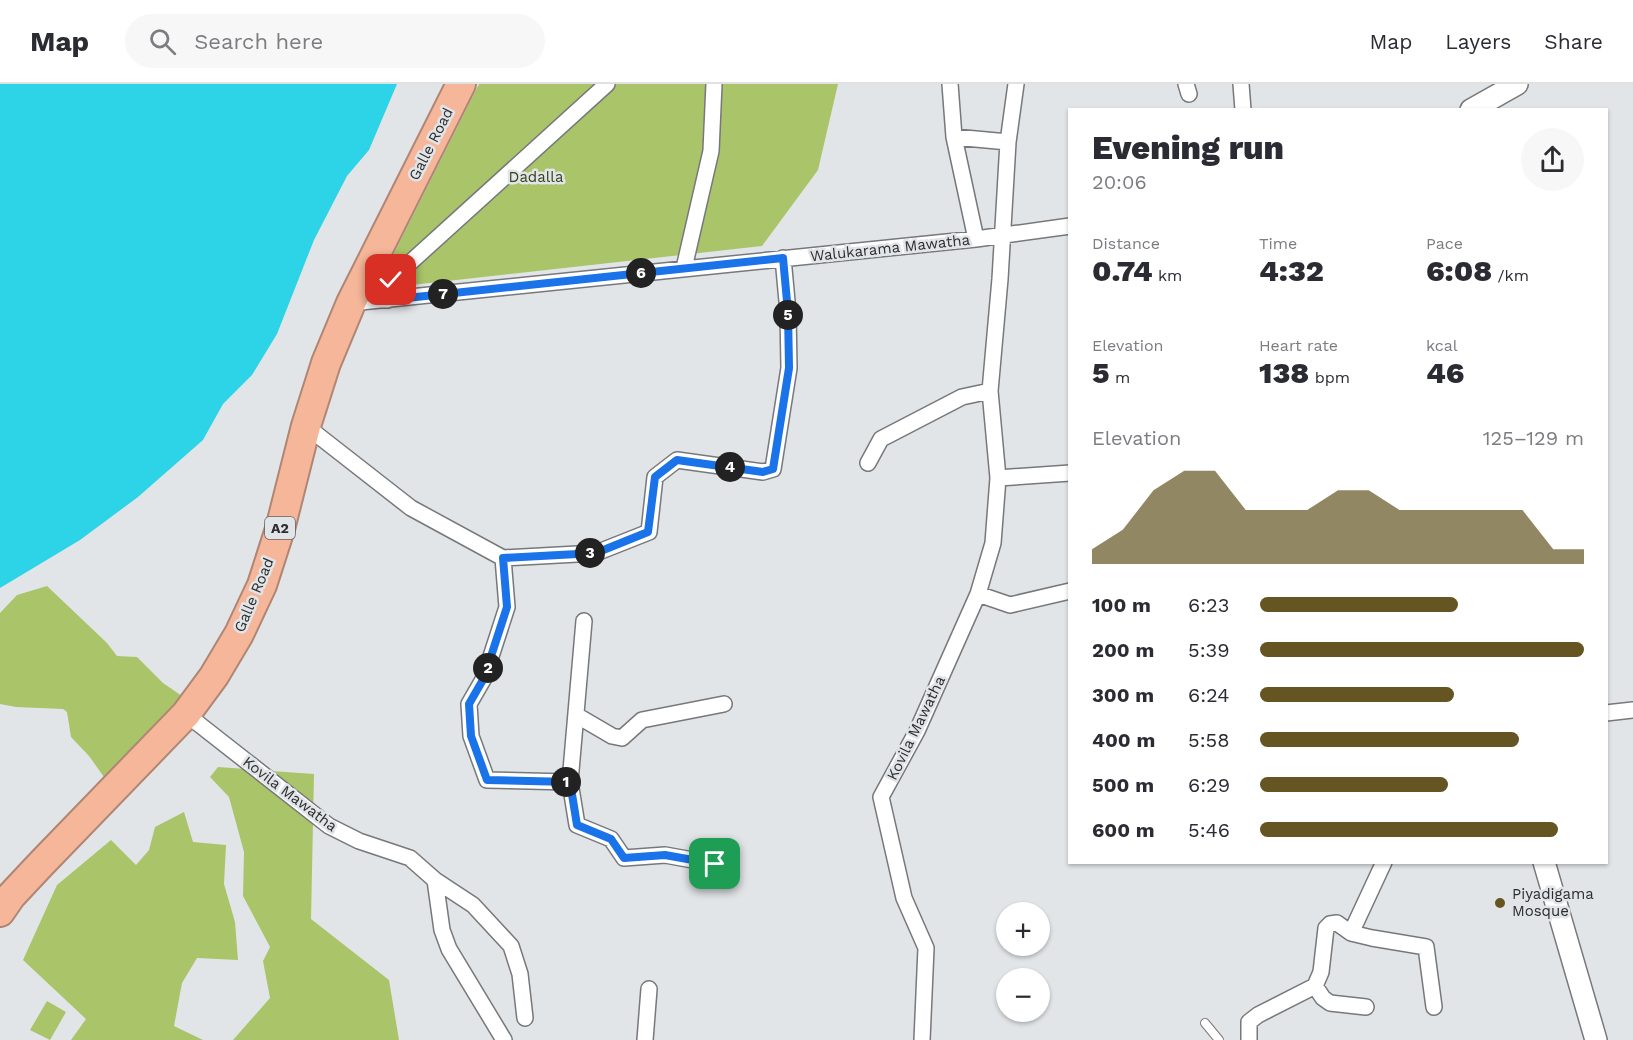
<!DOCTYPE html>
<meta charset="utf-8">
<style>
body{margin:0;font-family:"Work Sans",sans-serif;background:#f7f7f7;color:#2b2b33;height:100vh;display:flex;flex-direction:column;font-size:22px;white-space:nowrap}
*{box-sizing:border-box;margin:0}
p{font-size:20px;color:#7c7c81}
.icon{flex:none;width:33px;height:33px;fill:none;stroke:currentColor;stroke-width:2;stroke-linecap:round;stroke-linejoin:round}
.map{position:relative;flex:1;overflow:hidden}
.side{position:absolute;left:1068px;top:24px;width:540px;height:756px;display:flex;flex-direction:column;background:#fff;border-radius:0px;box-shadow:0 2px 4px #0004}
.side>*{flex:none}
.buttons{position:absolute;left:996px;top:818px;display:grid;gap:12px}
.buttons a{display:grid;place-items:center;width:54px;height:54px;border-radius:50%;background:#fff;box-shadow:0 2px 4px #0004;font-size:30px}
.pin{position:absolute;display:grid;place-items:center;width:51px;height:51px;color:#fff;margin:-26px;border-radius:12px;box-shadow:0 3px 9px #0006}
.km{position:absolute;width:30px;height:30px;margin:-15px;border-radius:50%;background:#222;color:#fff;font-size:16px;line-height:30px;text-align:center}
.round{display:grid;place-items:center;flex:none;width:63px;height:63px;border-radius:32px;background:#f7f7f7}
.head{display:flex;align-items:center;justify-content:space-between;height:102px;padding:0 24px}
h1{font-size:33px;font-weight:800;line-height:45px}
.metrics{display:grid;grid-template-columns:repeat(3,1fr);gap:9px;height:102px;padding:6px 24px}
.metrics div{display:grid;align-content:center}
.metrics b{font-size:30px;font-weight:800}
.metrics small{font-size:16px;font-weight:400}
.metrics p{font-size:16px}
.chart{height:168px;padding:12px 24px}
.chart p{display:flex;justify-content:space-between}
.chart svg{width:100%;height:108px;margin-top:6px;fill:#645522;opacity:.7}
ul{padding:0 24px;list-style:none;font-size:20px}
li{display:grid;grid-template-columns:96px 72px 1fr;align-items:center;height:45px}
li i{height:15px;border-radius:8px;background:#645522}
header{display:flex;align-items:center;gap:36px;box-sizing:border-box;height:84px;padding:0 30px;background:#fff;border-bottom:2px solid #e1e1e2}
header strong{font-size:28px}
nav{display:flex;gap:33px;margin-inline-start:auto;font-size:21px}
.search{width:420px;height:54px;background:#f7f7f7;display:flex;align-items:center;gap:15px;box-sizing:border-box;padding:0 21px;border-radius:33px;color:#7c7c81;font-size:22px}
.map>svg:first-child{display:block}
.green{fill:#aac469}
.water{fill:#2dd3e6}
.lines{fill:none;stroke-linecap:round;stroke-linejoin:round}
.lane-casing{stroke:#76787b;stroke-width:10}
.street-casing{stroke:#76787b;stroke-width:18}
.secondary-casing{stroke:#76787b;stroke-width:24}
.highway-casing{stroke:#af8674;stroke-width:32}
.lane{stroke:#fff;stroke-width:8}
.street{stroke:#fff;stroke-width:15}
.secondary{stroke:#fff;stroke-width:21}
.highway{stroke:#f6b699;stroke-width:28}
.route-casing{stroke:#fff;stroke-width:12}
.route{stroke:#1a73e8;stroke-width:8}
.poi-dot{fill:#645522;stroke:#e2e5e8;stroke-width:2}
.labels{text-anchor:middle;dominant-baseline:central;stroke-width:5;stroke-linejoin:round;paint-order:stroke}
.shield{fill:#e2e5e8;stroke:#636466;stroke-width:1.5}
.shield-label{font-size:14px;font-weight:bold;fill:#2c2d2e}
.street-label{font-size:15px;fill:#2c2d2e;stroke:#e2e5e8}
.park-label{font-size:15px;fill:#354018;stroke:#e2e5e8}
.poi-label{font-size:15px;fill:#2c2d2e;stroke:#e2e5e8;text-anchor:start}
</style>
<header>
<strong>Map</strong>
<div class="search"><svg class="icon" aria-label="search" viewBox="0 0 24 24"><circle cx="10" cy="10" r="6"/><path d="M15 15l6 6"/></svg>Search here</div>
<nav><a>Map</a><a>Layers</a><a>Share</a></nav>
</header>
<div class="map">
<svg width="1633" height="956" viewBox="0 0 1633 956">
<rect width="100%" height="100%" fill="#e2e5e8"/>
<path class="green" d="M479 0H838L818 86 762 162 376 205Z
M47 502 107 559 117 572 137 573 163 599 182 612 104 693 89 672 71 653 67 628 63 625 16 623 0 620V529L17 511Z
M218 683 314 690 311 835 389 896 399 956H233L270 914 263 877 270 863 243 812 244 768 229 713 210 693Z
M184 728 193 758 226 761 224 800 235 838 238 876 197 874 182 899 174 942 203 956H71L86 935 23 876 57 801 111 756 136 781 149 766 155 743Z
M47 917 66 928 50 956 30 946Z"/>
<path class="water" d="M0 0H397L369 66 347 92 314 156 277 250 252 291 223 320 203 356 138 413 80 456 0 504Z"/>
<g class="lines">
<defs>
<path id="lane" d="M1205 939 1219 956"/>
<path id="street" d="M950 0 954 53 976 155
M1186 0 1189 10
M1241 0 1243 26
M954 53 1008 58
M684 184 711 67 714 0
M388 216 391 196 607 0
M351 219 976 155 1070 142
M306 342 411 424 503 474 596 469 649 448 655 393 677 376 763 388 773 385 789 284 788 228 783 174
M868 379 881 355 962 313 990 307
M998 394 1070 389
M503 474 507 523 484 594 469 620 471 652 487 696 570 698 577 741 611 755 624 774 665 771 715 780
M978 510 1010 521 1070 507
M1606 629 1633 626
M186 630 329 742 359 757 410 774 435 796 442 846 449 865 504 956
M576 631 612 652 622 654 642 636 724 620
M570 698 584 537
M435 796 473 821 511 862 520 890 525 934
M1351 849 1372 854 1426 863 1434 923
M1315 902 1321 888 1326 844 1330 840 1337 839 1351 849 1384 778
M645 956 649 905
M922 956 926 864 904 814 881 713 917 647 978 510 993 459 998 394 990 307 1000 195 1008 58 1016 0
M1249 956V938L1258 931 1315 902 1323 914 1330 919 1366 923"/>
<path id="secondary" d="M1471 26 1517 0
M1544 778 1596 956"/>
<path id="highway" d="M0 828 11 812 41 780 186 630 214 592 239 550 262 501 280 445 306 342 326 279 351 219 461 0"/>
</defs>
<use href="#lane" class="lane-casing"/>
<use href="#street" class="street-casing"/>
<use href="#secondary" class="secondary-casing"/>
<use href="#highway" class="highway-casing"/>
<use href="#lane" class="lane"/>
<use href="#street" class="street"/>
<use href="#secondary" class="secondary"/>
<use href="#highway" class="highway"/>
</g>
<g class="lines">
<defs>
<path id="route" d="M391 196 388 216 783 174 788 228 789 284 773 385 763 388 677 376 655 393 648 448 596 469 503 474 507 523 484 594 469 620 471 652 487 696 570 698 577 741 611 755 624 774 665 771 715 780"/>
</defs>
<use href="#route" class="route-casing"/>
<use href="#route" class="route"/>
</g>
<circle class="poi-dot" cx="1500" cy="819" r="6"/>
<g class="labels">
<rect class="shield" x="265" y="433" width="30" height="22" rx="4.5"/>
<g class="shield-label">
<text x="280" y="444">A2</text>
</g>
<g class="street-label">
<text transform="translate(431 60) rotate(-63)">Galle Road</text>
<text transform="translate(890 164) rotate(-6)">Walukarama Mawatha</text>
<text transform="translate(254 511) rotate(-67)">Galle Road</text>
<text transform="translate(916 644) rotate(-64)">Kovila Mawatha</text>
<text transform="translate(290 710) rotate(37)">Kovila Mawatha</text>
</g>
<g class="park-label">
<text x="536" y="93">Dadalla</text>
</g>
<g class="poi-label">
<text x="1512" y="810">Piyadigama<tspan x="1512" dy="17">Mosque</tspan></text>
</g>
</g>
</svg>
<div class="buttons">
<a>+</a>
<a>−</a>
</div>
<div class="pin" style="left:715px;top:780px;background:#1e9e55"><svg class="icon" aria-label="arrive" viewBox="0 0 24 24"><path d="M6 21V4h12l-3 4 3 4H6"/></svg></div>
<div class="pin" style="left:391px;top:196px;background:#d93025"><svg class="icon" aria-label="check" viewBox="0 0 24 24"><path d="M5 12l5 5 9-10"/></svg></div>
<b class="km" style="left:566px;top:698px">1</b>
<b class="km" style="left:488px;top:584px">2</b>
<b class="km" style="left:590px;top:469px">3</b>
<b class="km" style="left:730px;top:383px">4</b>
<b class="km" style="left:788px;top:231px">5</b>
<b class="km" style="left:641px;top:189px">6</b>
<b class="km" style="left:443px;top:210px">7</b>
<section class="side">
<div class="head"><div><h1>Evening run</h1><p>20:06</p></div><a class="round"><svg class="icon" aria-label="share" viewBox="0 0 24 24"><path d="M12 15V3M7 8l5-5 5 5M5 13v7h14v-7"/></svg></a></div>
<div class="metrics">
<div><p>Distance</p><b>0.74<small> km</small></b></div>
<div><p>Time</p><b>4:32</b></div>
<div><p>Pace</p><b>6:08<small> /km</small></b></div>
</div>
<div class="metrics">
<div><p>Elevation</p><b>5<small> m</small></b></div>
<div><p>Heart rate</p><b>138<small> bpm</small></b></div>
<div><p>kcal</p><b>46</b></div>
</div>
<div class="chart"><p><span>Elevation</span>125–129 m</p>
<svg viewBox="0 0 160 44" preserveAspectRatio="none"><path d="M0 44V38L10 30L20 14L30 6L40 6L50 22L60 22L70 22L80 14L90 14L100 22L110 22L120 22L130 22L140 22L150 38L160 38V44z"/></svg>
</div>
<ul>
<li><b>100 m</b>6:23<i style="width:61%"></i></li>
<li><b>200 m</b>5:39<i style="width:100%"></i></li>
<li><b>300 m</b>6:24<i style="width:60%"></i></li>
<li><b>400 m</b>5:58<i style="width:80%"></i></li>
<li><b>500 m</b>6:29<i style="width:58%"></i></li>
<li><b>600 m</b>5:46<i style="width:92%"></i></li>
</ul>
</section>
</div>
